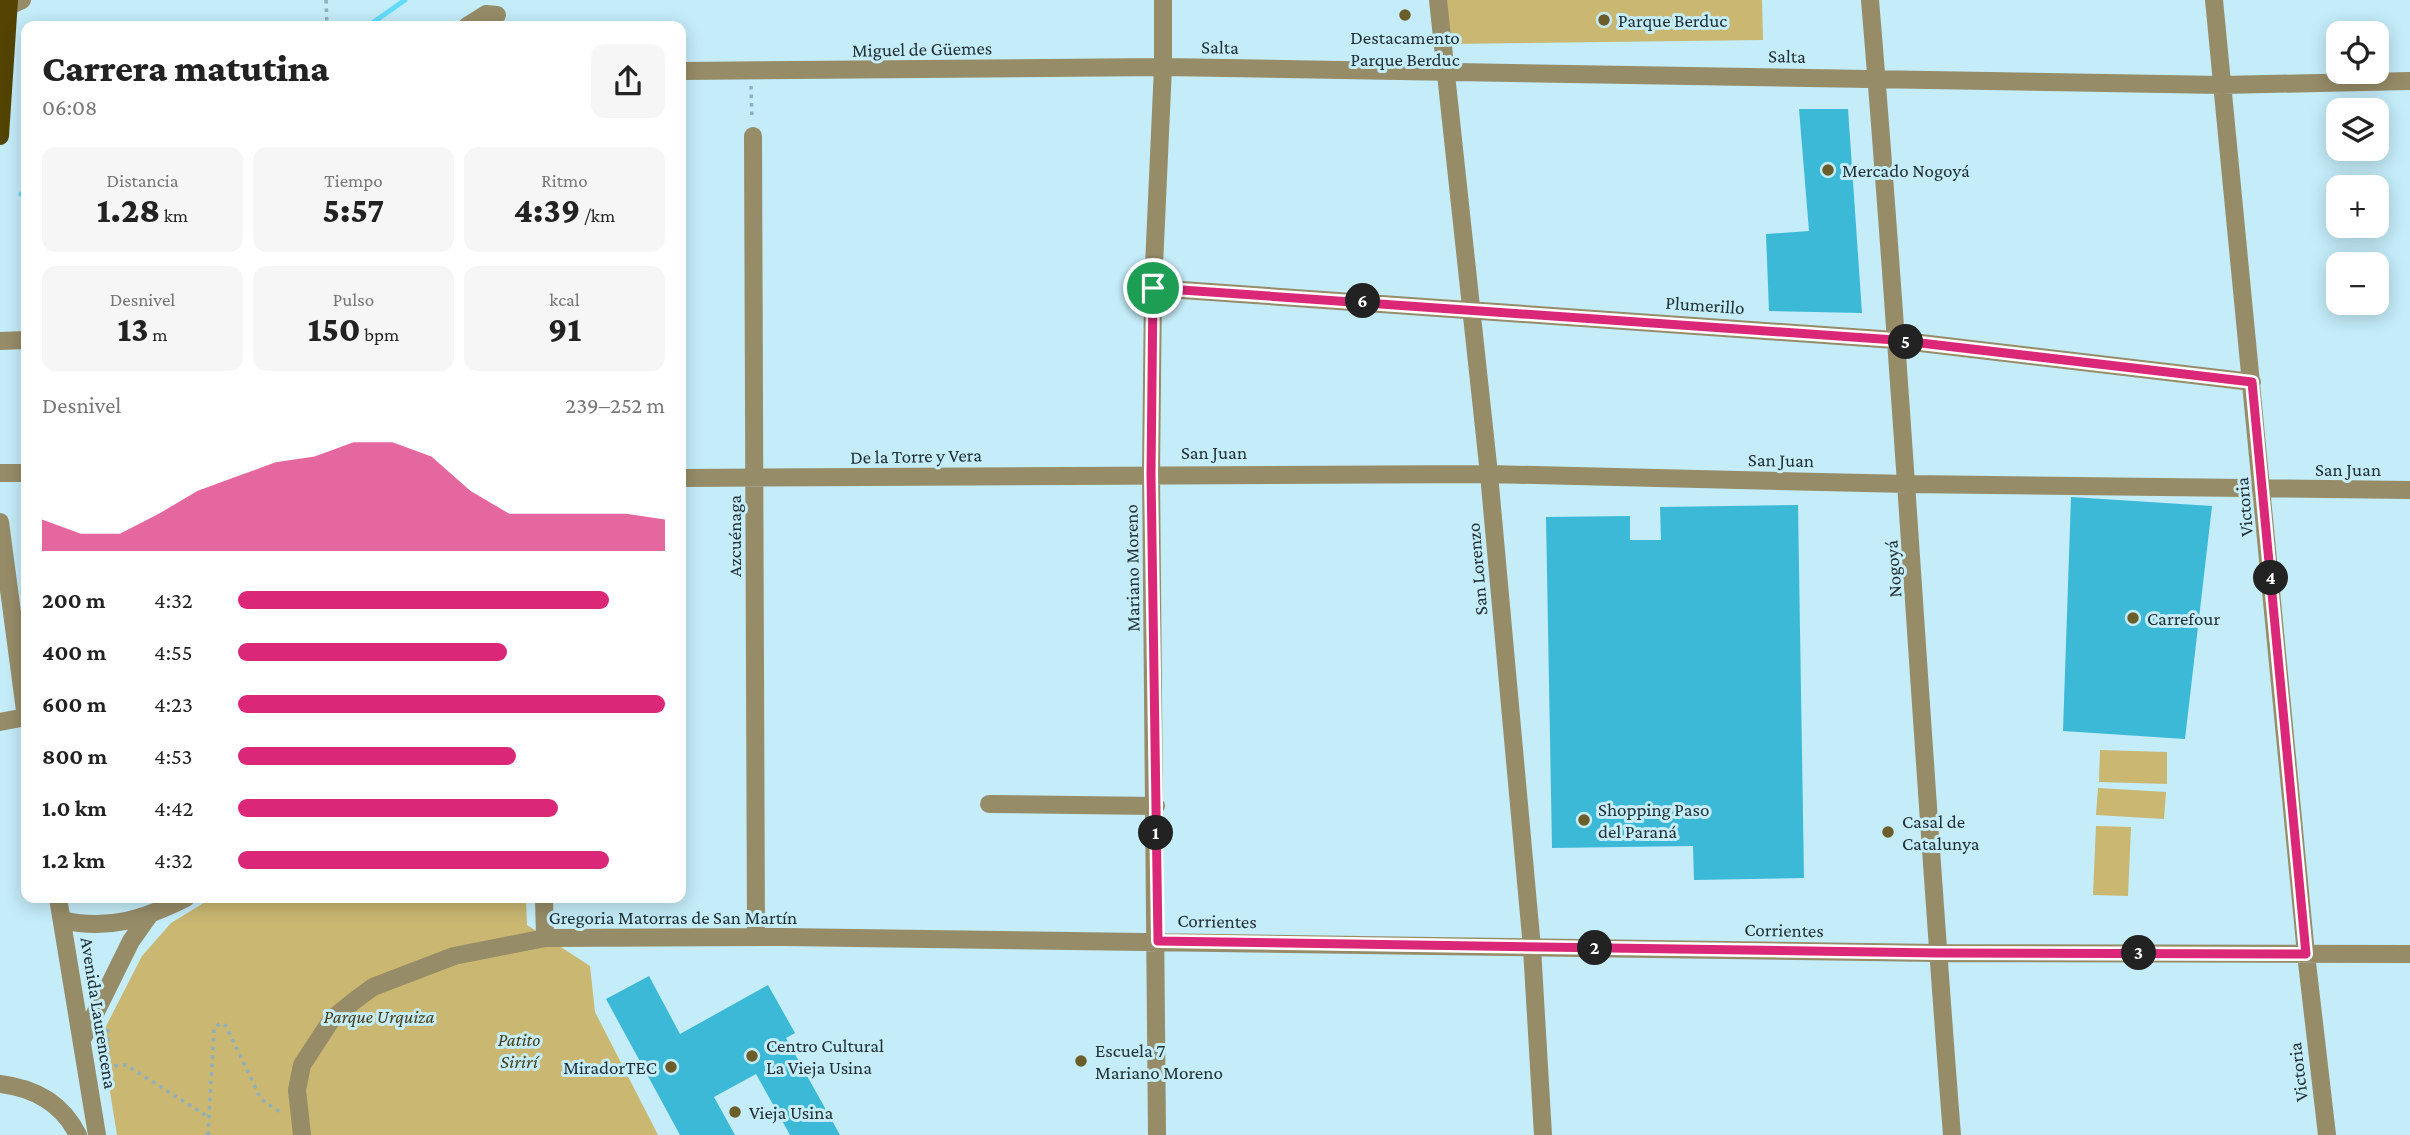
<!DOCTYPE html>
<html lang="es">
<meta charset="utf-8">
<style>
body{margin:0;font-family:"Crimson Pro",serif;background:#f6f6f6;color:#222;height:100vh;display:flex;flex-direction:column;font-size:26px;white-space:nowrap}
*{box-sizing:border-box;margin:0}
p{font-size:23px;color:#767676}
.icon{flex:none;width:38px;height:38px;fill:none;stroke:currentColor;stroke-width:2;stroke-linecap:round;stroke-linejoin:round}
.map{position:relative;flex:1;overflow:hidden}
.side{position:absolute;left:21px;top:21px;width:665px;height:882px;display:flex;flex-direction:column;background:#fff;border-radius:14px;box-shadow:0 4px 18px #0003}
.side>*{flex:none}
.controls{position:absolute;left:2326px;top:21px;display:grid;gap:14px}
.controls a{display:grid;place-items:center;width:63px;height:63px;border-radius:14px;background:#fff;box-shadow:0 4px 18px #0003;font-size:35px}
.pin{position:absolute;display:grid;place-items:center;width:60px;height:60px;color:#fff;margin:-30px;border:4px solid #fff;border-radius:50%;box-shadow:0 2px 7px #0007}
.km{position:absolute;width:35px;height:35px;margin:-18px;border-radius:50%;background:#222;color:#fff;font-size:19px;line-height:35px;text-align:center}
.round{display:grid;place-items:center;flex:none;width:74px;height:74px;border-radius:14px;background:#f6f6f6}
.overview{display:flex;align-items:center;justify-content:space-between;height:119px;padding:0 21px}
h1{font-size:38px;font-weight:800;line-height:52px}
.stats{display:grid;grid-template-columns:repeat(3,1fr);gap:10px;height:119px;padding:7px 21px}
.stats div{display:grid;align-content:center;border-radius:14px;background:#f6f6f6;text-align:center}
.stats b{font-size:35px;font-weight:800}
.stats small{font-size:19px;font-weight:400}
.stats p{font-size:19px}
.chart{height:196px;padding:14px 21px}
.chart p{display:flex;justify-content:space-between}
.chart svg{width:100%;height:126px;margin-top:7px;fill:#db2777;opacity:.7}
ul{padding:0 21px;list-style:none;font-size:23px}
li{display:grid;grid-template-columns:112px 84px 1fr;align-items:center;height:52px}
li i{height:18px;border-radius:9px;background:#db2777}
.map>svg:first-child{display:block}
.green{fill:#cab772}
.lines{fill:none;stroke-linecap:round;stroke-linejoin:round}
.stream{stroke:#64dbfb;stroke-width:5}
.building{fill:#3db9d8}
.path{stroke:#8fafba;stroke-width:3.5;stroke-dasharray:3.5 5;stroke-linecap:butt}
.minor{stroke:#968c68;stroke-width:18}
.major{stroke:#534403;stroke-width:18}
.route-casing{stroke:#fff;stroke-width:14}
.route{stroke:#db2777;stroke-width:9}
.poi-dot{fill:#6c5e2b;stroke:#c4ecf9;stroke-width:2.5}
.labels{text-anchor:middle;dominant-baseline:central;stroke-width:6;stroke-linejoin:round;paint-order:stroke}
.poi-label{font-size:19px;fill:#213035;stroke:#c4ecf9;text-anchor:start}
.street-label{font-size:19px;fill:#213035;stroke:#c4ecf9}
.park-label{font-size:19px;font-style:italic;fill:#483d16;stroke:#c4ecf9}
</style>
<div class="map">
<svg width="2410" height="1135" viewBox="0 0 2410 1135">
<rect width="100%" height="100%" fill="#c4ecf9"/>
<path class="green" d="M1444 0H1762L1763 40 1446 44Z
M2100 750 2167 752V784L2099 782Z
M2098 788 2166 792 2164 819 2096 815Z
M2096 826 2131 827 2128 896 2093 895Z
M212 898H526L527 925 590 966 595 1012 658 1135H117L101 1036 142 956 171 923Z"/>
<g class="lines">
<path class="stream" d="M368 26 405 0
M21 194 26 192"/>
</g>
<path class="building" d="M1799 109H1848L1862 313 1769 311 1766 234 1809 231Z
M2071 497 2212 506 2185 739 2063 731Z
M1798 505 1804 878 1694 880 1693 846 1552 848 1546 517 1630 516V540H1661L1660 507Z
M649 976 680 1034 768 985 795 1033 786 1038 840 1135H790L756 1074 714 1097 735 1135H680L606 999Z"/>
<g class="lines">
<path class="path" d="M326 0 327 26
M751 86 752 120
M108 1029 109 1066 126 1065 210 1118
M208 1135 214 1028 221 1023 226 1026 261 1099 283 1114"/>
<path class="minor" d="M1438 0 1489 474 1532 948 1543 1135
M1870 0C1902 378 1922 757 1952 1135
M2214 0 2306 954 2327 1135
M9 6 22 0
M467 26 486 14 497 15
M681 71 1163 67 2222 85 2410 81
M753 136 756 937
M1153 288 1895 340 2252 382
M0 341 26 340
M0 473H26
M681 478 1489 474 1908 484 2410 490
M0 522 26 718
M0 722 26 717
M989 804 1156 806
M58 898 97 1135
M544 898 545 938
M62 920C108 931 144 919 186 898
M82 1040 131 941 148 917
M0 1084C34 1088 62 1103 78 1135
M302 1135 297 1090 302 1065 332 1019 354 1001 373 987 454 956 545 938 783 937 1937 953 2410 954
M1157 1135 1151 473 1153 288 1163 67V0"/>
<path class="major" d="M0 136 9 0"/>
</g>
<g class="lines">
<defs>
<path id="route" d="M1153 288 1895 340 2252 382 2306 954 1937 953 1158 941 1151 474Z"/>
</defs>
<use href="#route" class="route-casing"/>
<use href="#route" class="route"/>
</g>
<g class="poi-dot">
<circle cx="1405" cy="15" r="7"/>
<circle cx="1604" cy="20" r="7"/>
<circle cx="1828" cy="170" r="7"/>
<circle cx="2133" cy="618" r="7"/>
<circle cx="1584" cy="820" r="7"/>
<circle cx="1888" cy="832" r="7"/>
<circle cx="752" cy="1056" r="7"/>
<circle cx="1081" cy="1061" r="7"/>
<circle cx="671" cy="1067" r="7"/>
<circle cx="735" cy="1112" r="7"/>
</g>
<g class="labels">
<g class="poi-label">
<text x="1618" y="20">Parque Berduc</text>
<text x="1405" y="37" text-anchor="middle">Destacamento<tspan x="1405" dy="22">Parque Berduc</tspan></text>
<text x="1842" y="170">Mercado Nogoyá</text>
<text x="2147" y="618">Carrefour</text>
<text x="1598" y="809">Shopping Paso<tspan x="1598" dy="22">del Paraná</tspan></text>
<text x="1902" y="821">Casal de<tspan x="1902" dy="22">Catalunya</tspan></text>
<text x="766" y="1045">Centro Cultural<tspan x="766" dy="22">La Vieja Usina</tspan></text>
<text x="1095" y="1050">Escuela 7<tspan x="1095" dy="22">Mariano Moreno</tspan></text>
<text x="657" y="1067" text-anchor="end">MiradorTEC</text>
<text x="749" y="1112">Vieja Usina</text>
</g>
<g class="street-label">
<text transform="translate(1220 47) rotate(1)">Salta</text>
<text transform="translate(922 49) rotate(-1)">Miguel de Güemes</text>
<text transform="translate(1787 56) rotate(1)">Salta</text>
<text transform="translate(1705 305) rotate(4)">Plumerillo</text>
<text x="1214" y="452">San Juan</text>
<text transform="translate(916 456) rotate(-1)">De la Torre y Vera</text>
<text transform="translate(1781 460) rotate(1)">San Juan</text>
<text x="2348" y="469">San Juan</text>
<text transform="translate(2244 507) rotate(-95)">Victoria</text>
<text transform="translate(734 536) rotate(-90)">Azcuénaga</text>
<text transform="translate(1132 568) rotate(-91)">Mariano Moreno</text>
<text transform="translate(1477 569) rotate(-95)">San Lorenzo</text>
<text transform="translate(1893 569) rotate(-94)">Nogoyá</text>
<text x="673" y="917">Gregoria Matorras de San Martín</text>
<text transform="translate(1217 921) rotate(1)">Corrientes</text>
<text transform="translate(1784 930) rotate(1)">Corrientes</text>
<text transform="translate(99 1013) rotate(81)">Avenida Laurencena</text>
<text transform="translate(2298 1072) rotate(-97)">Victoria</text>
</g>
<g class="park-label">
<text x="379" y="1016">Parque Urquiza</text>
<text x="519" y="1039">Patito<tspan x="519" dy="22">Sirirí</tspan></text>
</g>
</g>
</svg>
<div class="controls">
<a><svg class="icon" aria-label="locate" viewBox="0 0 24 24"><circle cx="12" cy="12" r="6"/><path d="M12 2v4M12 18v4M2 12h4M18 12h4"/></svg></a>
<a><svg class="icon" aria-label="layers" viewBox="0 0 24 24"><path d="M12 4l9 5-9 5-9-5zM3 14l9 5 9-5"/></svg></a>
<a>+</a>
<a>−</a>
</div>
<div class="pin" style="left:1153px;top:288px;background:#1e9e55"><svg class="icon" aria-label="arrive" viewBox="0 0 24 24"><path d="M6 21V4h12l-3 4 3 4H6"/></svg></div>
<b class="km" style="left:1156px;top:833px">1</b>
<b class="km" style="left:1595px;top:948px">2</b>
<b class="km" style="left:2139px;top:953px">3</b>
<b class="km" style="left:2271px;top:578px">4</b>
<b class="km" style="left:1906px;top:342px">5</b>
<b class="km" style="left:1363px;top:301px">6</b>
<section class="side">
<div class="overview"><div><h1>Carrera matutina</h1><p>06:08</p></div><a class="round"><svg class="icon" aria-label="share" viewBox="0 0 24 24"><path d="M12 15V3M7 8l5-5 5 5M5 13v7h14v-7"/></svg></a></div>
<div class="stats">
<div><p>Distancia</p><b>1.28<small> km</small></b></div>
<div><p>Tiempo</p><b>5:57</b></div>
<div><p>Ritmo</p><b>4:39<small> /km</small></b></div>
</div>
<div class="stats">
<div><p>Desnivel</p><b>13<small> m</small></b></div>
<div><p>Pulso</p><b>150<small> bpm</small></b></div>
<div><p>kcal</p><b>91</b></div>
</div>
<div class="chart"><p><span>Desnivel</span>239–252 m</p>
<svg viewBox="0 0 160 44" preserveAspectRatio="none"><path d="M0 44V33L10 38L20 38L30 31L40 23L50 18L60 13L70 11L80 6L90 6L100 11L110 23L120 31L130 31L140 31L150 31L160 33V44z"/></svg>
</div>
<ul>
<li><b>200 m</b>4:32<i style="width:87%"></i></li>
<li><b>400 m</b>4:55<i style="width:63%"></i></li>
<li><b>600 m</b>4:23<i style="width:100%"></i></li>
<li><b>800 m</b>4:53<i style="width:65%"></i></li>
<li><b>1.0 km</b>4:42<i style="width:75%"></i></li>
<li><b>1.2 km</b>4:32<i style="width:87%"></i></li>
</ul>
</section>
</div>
